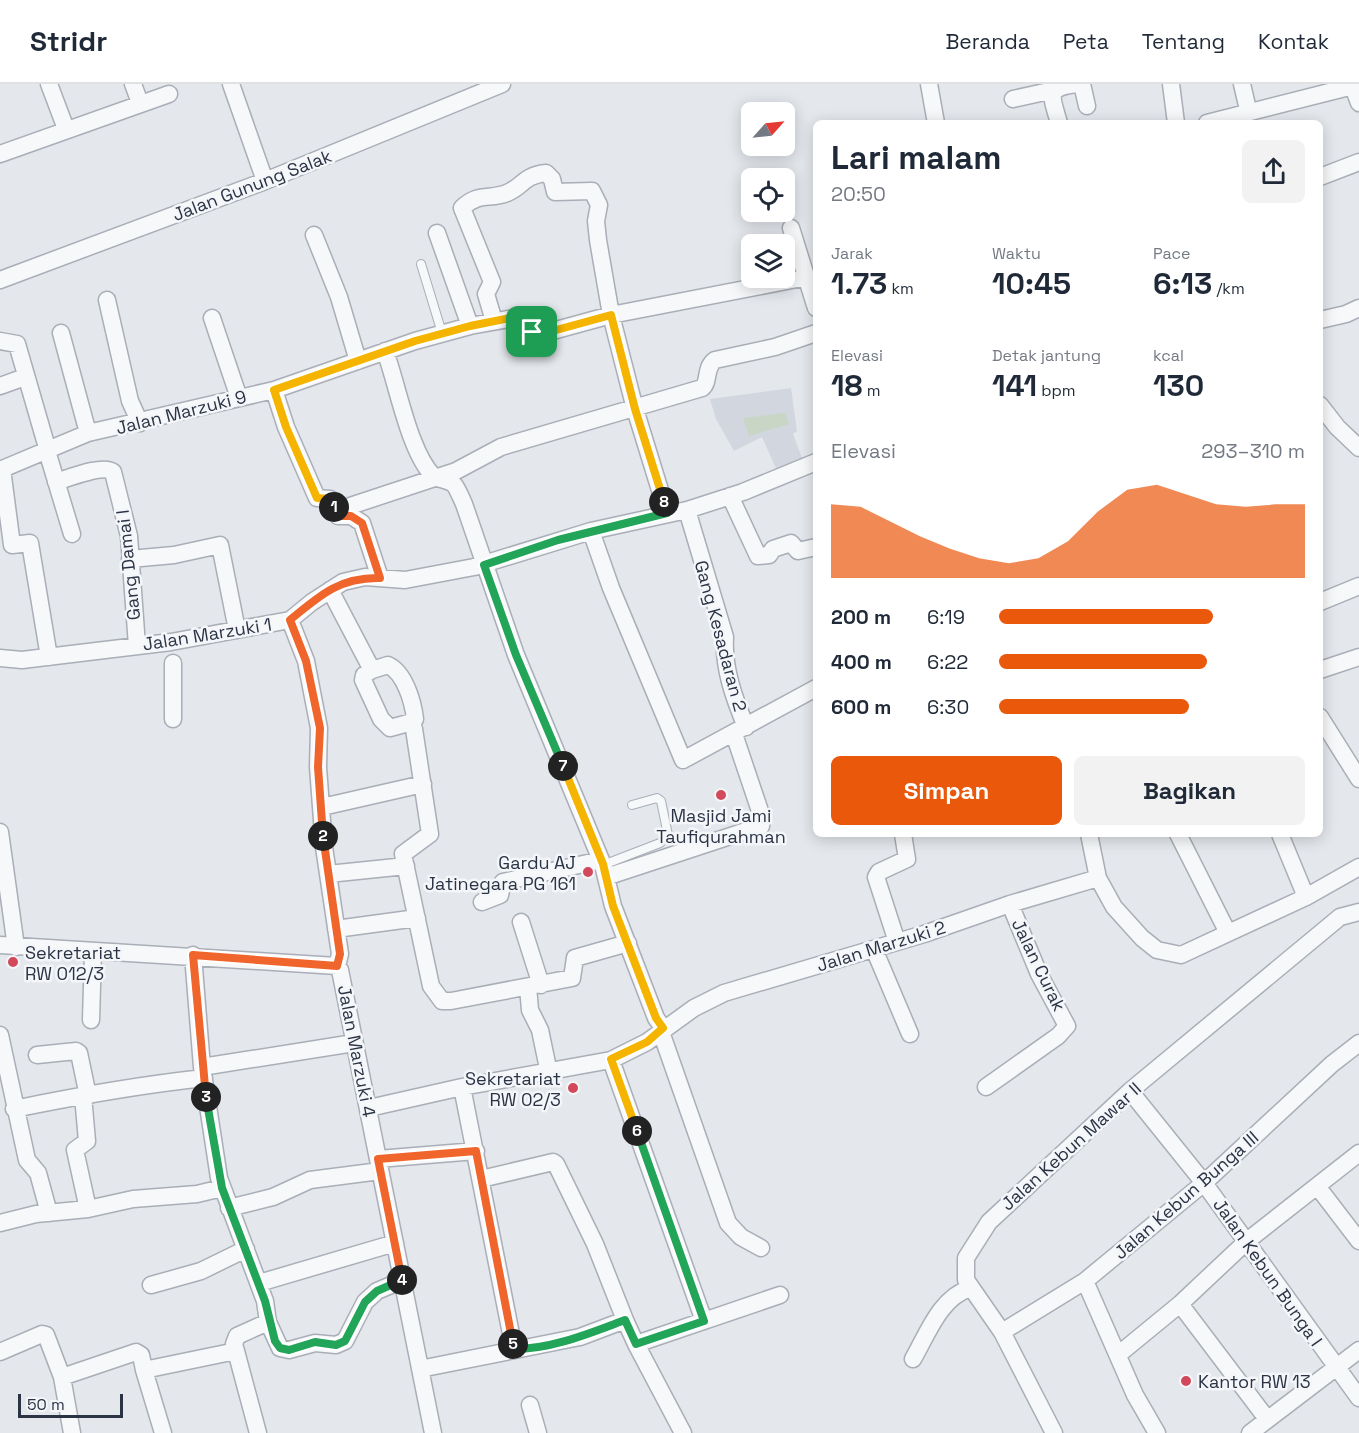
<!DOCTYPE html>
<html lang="id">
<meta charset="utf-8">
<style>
body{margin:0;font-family:"Space Grotesk",sans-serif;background:#f2f2f3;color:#1f2937;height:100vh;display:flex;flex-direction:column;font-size:22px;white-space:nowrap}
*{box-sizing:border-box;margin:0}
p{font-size:20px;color:#747a83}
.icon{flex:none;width:33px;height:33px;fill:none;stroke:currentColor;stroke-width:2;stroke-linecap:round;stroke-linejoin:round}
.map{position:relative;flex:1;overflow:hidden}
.side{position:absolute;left:813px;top:36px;width:510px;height:717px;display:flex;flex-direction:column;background:#fff;border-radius:9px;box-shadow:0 3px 15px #0003}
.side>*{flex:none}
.needle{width:39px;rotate:63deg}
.tools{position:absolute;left:741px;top:18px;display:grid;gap:12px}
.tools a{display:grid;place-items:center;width:54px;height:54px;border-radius:9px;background:#fff;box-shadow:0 3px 15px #0003;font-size:30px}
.scale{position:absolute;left:18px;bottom:15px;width:105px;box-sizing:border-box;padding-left:6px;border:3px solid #2b3445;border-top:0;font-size:16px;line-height:21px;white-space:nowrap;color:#2b3445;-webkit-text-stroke:4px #f4f6f9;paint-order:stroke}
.pin{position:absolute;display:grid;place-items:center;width:51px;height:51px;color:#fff;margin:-26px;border-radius:12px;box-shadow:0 3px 9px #0006}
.km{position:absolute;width:30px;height:30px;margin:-15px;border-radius:50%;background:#222;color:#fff;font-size:16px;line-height:30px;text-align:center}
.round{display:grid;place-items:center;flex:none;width:63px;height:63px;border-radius:9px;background:#f2f2f3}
.headline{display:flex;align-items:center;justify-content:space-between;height:102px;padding:0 18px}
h1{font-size:33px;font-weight:700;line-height:45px}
.metrics{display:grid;grid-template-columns:repeat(3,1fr);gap:9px;height:102px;padding:6px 18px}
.metrics div{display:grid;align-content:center}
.metrics b{font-size:30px;font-weight:700}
.metrics small{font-size:16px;font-weight:400}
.metrics p{font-size:16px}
.chart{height:168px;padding:12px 18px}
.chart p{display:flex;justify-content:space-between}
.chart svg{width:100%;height:108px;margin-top:6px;fill:#ea580c;opacity:.7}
.button{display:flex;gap:12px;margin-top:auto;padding:12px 18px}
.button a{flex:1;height:69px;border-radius:9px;background:#ea580c;color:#fff;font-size:24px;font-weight:700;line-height:69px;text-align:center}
.button a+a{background:#f2f2f3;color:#1f2937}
ul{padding:0 18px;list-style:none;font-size:20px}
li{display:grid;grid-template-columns:96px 72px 1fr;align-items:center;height:45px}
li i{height:15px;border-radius:8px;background:#ea580c}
header{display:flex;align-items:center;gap:36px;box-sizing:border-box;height:84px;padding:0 30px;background:#fff;border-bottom:2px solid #e0e1e3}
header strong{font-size:28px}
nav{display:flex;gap:33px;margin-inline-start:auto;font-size:21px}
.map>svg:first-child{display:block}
.built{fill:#d2d6de}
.green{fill:#c9d6c5}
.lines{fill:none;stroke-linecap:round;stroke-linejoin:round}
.service-casing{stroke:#a9aeb7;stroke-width:10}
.minor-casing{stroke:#a9aeb7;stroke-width:19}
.service{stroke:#f7f8fa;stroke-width:8}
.minor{stroke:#f7f8fa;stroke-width:16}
.split-1-casing{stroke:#fff;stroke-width:12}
.split-2-casing{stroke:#fff;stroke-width:12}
.split-3-casing{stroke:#fff;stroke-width:12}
.split-4-casing{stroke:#fff;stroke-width:12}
.split-5-casing{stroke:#fff;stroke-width:12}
.split-6-casing{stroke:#fff;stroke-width:12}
.split-7-casing{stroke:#fff;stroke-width:12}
.split-8-casing{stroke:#fff;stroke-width:12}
.split-9-casing{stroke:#fff;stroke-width:12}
.split-1{stroke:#f5b400;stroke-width:8}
.split-2{stroke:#f0652b;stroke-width:8}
.split-3{stroke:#f0652b;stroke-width:8}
.split-4{stroke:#22a559;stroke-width:8}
.split-5{stroke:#f0652b;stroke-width:8}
.split-6{stroke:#22a559;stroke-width:8}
.split-7{stroke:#f5b400;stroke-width:8}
.split-8{stroke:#22a559;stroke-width:8}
.split-9{stroke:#f5b400;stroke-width:8}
.poi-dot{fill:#d1495b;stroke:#f4f6f9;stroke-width:2}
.labels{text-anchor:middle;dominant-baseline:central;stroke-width:5;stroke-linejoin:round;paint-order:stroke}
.street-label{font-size:18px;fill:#2b3445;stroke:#f4f6f9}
.poi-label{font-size:18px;fill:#2b3445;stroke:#f4f6f9;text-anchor:end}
</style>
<header>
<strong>Stridr</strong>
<nav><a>Beranda</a><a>Peta</a><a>Tentang</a><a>Kontak</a></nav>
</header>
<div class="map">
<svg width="1359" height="1349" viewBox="0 0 1359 1349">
<rect width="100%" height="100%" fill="#e4e7ec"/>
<path class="built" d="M791 304 797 347 793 350 803 377 778 389 762 353 734 367 716 335 710 315Z"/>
<path class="green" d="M785 329 789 340 749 352 743 334Z"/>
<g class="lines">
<defs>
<path id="service" d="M421 180 442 249
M603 781 660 759 668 751 661 717 657 714 632 721"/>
<path id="minor" d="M49 0 66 45
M133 0 140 19
M231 0 265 97
M929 0 936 39
M1082 0 1087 22
M1171 0 1176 39
M1242 0 1249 30
M1352 0 1359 19
M1013 15 1054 6
M1059 39C1052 13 1044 4 1077 0
M1207 39 1353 2
M0 70 169 10
M1320 93 1359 78
M791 144 816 224
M437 149 470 242
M314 151 339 213 358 277
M0 196 265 97 502 0
M107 216 130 317 140 339
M212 234 239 314
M1320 236 1346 230 1359 224
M494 237 486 210 492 198 462 124C478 108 490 116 507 109 524 102 522 92 546 89L552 95 555 108 592 107 599 121 596 137 598 156 611 231 635 325 667 429
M61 249 88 349
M0 257 17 260 48 367
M385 267C398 302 409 368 434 393 457 400 453 396 464 420L516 571 603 781 613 822 656 934 663 944
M0 302 25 293
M274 306 286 343 317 414 330 415 338 432H351
M1320 321 1337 343 1359 364
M47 367 72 450
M2 385 12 461 30 459 49 573
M0 386 88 349 274 306 415 257 470 242 525 232 533 248 538 251 611 231 807 193
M56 398C69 394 103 380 113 388L129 452 137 562
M730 412 758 472 769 471 773 465 791 459 798 467 816 463
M687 426 725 553C723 584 734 614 746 643
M351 432 348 423 350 422 456 387 501 363 702 304C710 298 704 284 715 276L775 263 816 249
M351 432 362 439 380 494
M591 447 611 504 683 676 816 604
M130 475 174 471 220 461 237 546
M330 506 372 586 364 591 363 596 381 635 390 644 412 638 414 645 430 750 403 770 431 902 442 917H451L572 894 575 874 628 859
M1320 518 1359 502
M290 536 306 577 319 644 318 683 324 763 340 870 337 882
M0 574 22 576 171 558 290 536 312 518 343 498 365 493 405 496 474 483 591 447 687 426 743 408 816 378
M173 579V635
M372 586 388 581C405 589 413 618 415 635L412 638
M1320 586 1359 573
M1320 633 1359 695
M322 723 423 700
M0 748 16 863
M1089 750 1098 794
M1178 750 1228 849
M1280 750 1306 813
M328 790 406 782
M606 793 761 742 762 733 734 650
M482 818 500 811 503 798 601 776
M521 838 541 901
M336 845 417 834
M897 858 876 793 879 788 907 775 903 750
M0 861 337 882 340 886 433 1349
M874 865 910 950
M193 871 202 983 219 1094 265 1217 268 1238
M528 903 530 926 540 946 549 989
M91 936 93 868
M661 948 728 1139 741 1153 761 1164
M0 951 27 1076 38 1089 49 1129
M37 971 76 967 79 969 88 1012
M611 976 704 1237
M202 983 354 959
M462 1003 514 1265
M986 1003 1058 952 1067 942 1039 890 1010 820
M1130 1007 1204 1099 1359 1314
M83 1012 87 1057 75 1066 88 1125
M369 1024 462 1003 611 976 647 958 694 924 724 909 924 850 1010 820 1098 794 1114 823 1142 854 1157 866 1181 871 1306 813 1359 783
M14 1025C77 1012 140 1001 204 994
M378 1075 476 1067
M481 1095 553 1078 556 1080 595 1160 625 1236
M1317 1102 1359 1157
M229 1124 273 1113 310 1096 380 1087
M0 1139 36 1130 88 1125 133 1115 197 1110 222 1104
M1085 1197 1135 1311 1157 1349
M259 1199 395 1159
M151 1201 201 1187 246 1165
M1180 1220 1267 1335
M1002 1248 1085 1197 1204 1099 1332 980 1359 959
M636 1260 683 1349
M236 1267 258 1349
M0 1268 42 1250 46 1251 62 1293 72 1349
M1119 1270 1180 1220 1247 1157 1359 1069
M913 1275C928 1249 940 1214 970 1204
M420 1285 580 1253 625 1236 636 1260 780 1211
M144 1286 163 1349
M62 1293 136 1268 141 1271 144 1286 236 1267 234 1260 237 1252 268 1238 280 1264 289 1266 315 1259 336 1261 345 1257 365 1218 377 1207 403 1196
M530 1321 538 1349
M1054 1349 1002 1248 966 1196V1174L989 1138 1130 1007 1340 833 1359 828
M1250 1349 1359 1266"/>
</defs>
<use href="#service" class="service-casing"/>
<use href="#minor" class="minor-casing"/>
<use href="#service" class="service"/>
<use href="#minor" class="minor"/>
</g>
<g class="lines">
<defs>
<path id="split-1" d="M334 423 330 415 317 414 286 343 274 306 415 257 470 242 525 231 532 248"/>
<path id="split-2" d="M323 752 318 683 320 644 306 577 290 536C320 511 340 493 380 494L362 439 351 432H338L334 423"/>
<path id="split-3" d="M206 1013 193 871 337 882 340 870 323 752"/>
<path id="split-4" d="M206 1013 222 1104 265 1217 275 1257 280 1264 289 1266 315 1258 336 1261 345 1257 365 1218 377 1207 402 1196"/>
<path id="split-5" d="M402 1196 378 1075 476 1067 513 1260"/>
<path id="split-6" d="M513 1260 514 1265C552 1265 590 1249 625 1236L636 1260 704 1237 637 1047"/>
<path id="split-7" d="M563 682 603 780 613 822 656 934 663 944 647 958 611 975 637 1047"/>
<path id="split-8" d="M563 682 516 571 484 481 558 456 667 429 664 418"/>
<path id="split-9" d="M532 248 538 251 611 231 635 325 664 418"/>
</defs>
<use href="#split-1" class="split-1-casing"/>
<use href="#split-2" class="split-2-casing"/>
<use href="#split-3" class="split-3-casing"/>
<use href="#split-4" class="split-4-casing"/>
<use href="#split-5" class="split-5-casing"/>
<use href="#split-6" class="split-6-casing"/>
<use href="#split-7" class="split-7-casing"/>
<use href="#split-8" class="split-8-casing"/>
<use href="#split-9" class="split-9-casing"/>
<use href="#split-1" class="split-1"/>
<use href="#split-2" class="split-2"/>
<use href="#split-3" class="split-3"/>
<use href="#split-4" class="split-4"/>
<use href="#split-5" class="split-5"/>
<use href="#split-6" class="split-6"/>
<use href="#split-7" class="split-7"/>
<use href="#split-8" class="split-8"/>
<use href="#split-9" class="split-9"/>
</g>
<g class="poi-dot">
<circle cx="721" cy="711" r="6"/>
<circle cx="588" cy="788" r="6"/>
<circle cx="13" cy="878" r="6"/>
<circle cx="573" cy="1004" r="6"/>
<circle cx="1186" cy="1297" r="6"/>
</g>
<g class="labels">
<g class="street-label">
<text transform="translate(252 101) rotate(-21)">Jalan Gunung Salak</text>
<text transform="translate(181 328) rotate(-14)">Jalan Marzuki 9</text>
<text transform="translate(128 481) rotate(-96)">Gang Damai I</text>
<text transform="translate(207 550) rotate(-9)">Jalan Marzuki 1</text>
<text transform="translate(721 552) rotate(75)">Gang Kesadaran 2</text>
<text transform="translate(881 862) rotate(-17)">Jalan Marzuki 2</text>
<text transform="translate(1039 881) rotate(64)">Jalan Curak</text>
<text transform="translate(357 967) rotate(79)">Jalan Marzuki 4</text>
<text transform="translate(1071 1062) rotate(-42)">Jalan Kebun Mawar II</text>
<text transform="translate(1186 1111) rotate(-41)">Jalan Kebun Bunga III</text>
<text transform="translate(1268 1188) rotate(55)">Jalan Kebun Bunga I</text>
</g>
<g class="poi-label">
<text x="721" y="731" text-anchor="middle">Masjid Jami<tspan x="721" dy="21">Taufiqurahman</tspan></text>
<text x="576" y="778">Gardu AJ<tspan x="576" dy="21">Jatinegara PG 161</tspan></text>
<text x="25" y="868" text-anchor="start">Sekretariat<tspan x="25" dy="21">RW 012/3</tspan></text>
<text x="561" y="994">Sekretariat<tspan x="561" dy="21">RW 02/3</tspan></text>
<text x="1198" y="1297" text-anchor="start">Kantor RW 13</text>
</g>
</g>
</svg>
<div class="tools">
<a><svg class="needle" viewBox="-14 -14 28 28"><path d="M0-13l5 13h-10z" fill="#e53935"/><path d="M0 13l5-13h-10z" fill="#747a83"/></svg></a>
<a><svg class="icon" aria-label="locate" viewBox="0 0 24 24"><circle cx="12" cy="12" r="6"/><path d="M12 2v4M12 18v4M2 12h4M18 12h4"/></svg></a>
<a><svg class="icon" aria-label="layers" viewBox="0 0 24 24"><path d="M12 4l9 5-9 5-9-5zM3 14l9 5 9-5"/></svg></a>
</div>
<div class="scale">50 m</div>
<div class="pin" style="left:532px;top:248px;background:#1e9e55"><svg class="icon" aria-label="arrive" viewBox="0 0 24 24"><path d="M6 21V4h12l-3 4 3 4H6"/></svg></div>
<b class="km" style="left:334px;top:423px">1</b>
<b class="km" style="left:323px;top:752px">2</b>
<b class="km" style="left:206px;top:1013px">3</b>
<b class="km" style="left:402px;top:1196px">4</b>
<b class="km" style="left:513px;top:1260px">5</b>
<b class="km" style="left:637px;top:1047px">6</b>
<b class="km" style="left:563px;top:682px">7</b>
<b class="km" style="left:664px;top:418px">8</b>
<section class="side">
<div class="headline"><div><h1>Lari malam</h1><p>20:50</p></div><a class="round"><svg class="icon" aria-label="share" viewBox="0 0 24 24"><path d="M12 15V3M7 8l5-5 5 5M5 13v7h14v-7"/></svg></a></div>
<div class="metrics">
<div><p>Jarak</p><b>1.73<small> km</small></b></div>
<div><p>Waktu</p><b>10:45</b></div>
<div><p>Pace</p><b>6:13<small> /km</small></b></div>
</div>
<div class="metrics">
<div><p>Elevasi</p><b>18<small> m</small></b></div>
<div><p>Detak jantung</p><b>141<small> bpm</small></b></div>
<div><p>kcal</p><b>130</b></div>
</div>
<div class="chart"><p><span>Elevasi</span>293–310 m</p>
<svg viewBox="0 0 160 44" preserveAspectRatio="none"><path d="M0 44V14L10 15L20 21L30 27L40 32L50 36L60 38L70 36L80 29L90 17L100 8L110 6L120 10L130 14L140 15L150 14L160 14V44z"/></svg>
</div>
<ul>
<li><b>200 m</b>6:19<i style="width:70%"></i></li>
<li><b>400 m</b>6:22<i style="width:68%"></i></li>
<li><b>600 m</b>6:30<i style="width:62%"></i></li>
</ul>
<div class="button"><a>Simpan</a><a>Bagikan</a></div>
</section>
</div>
